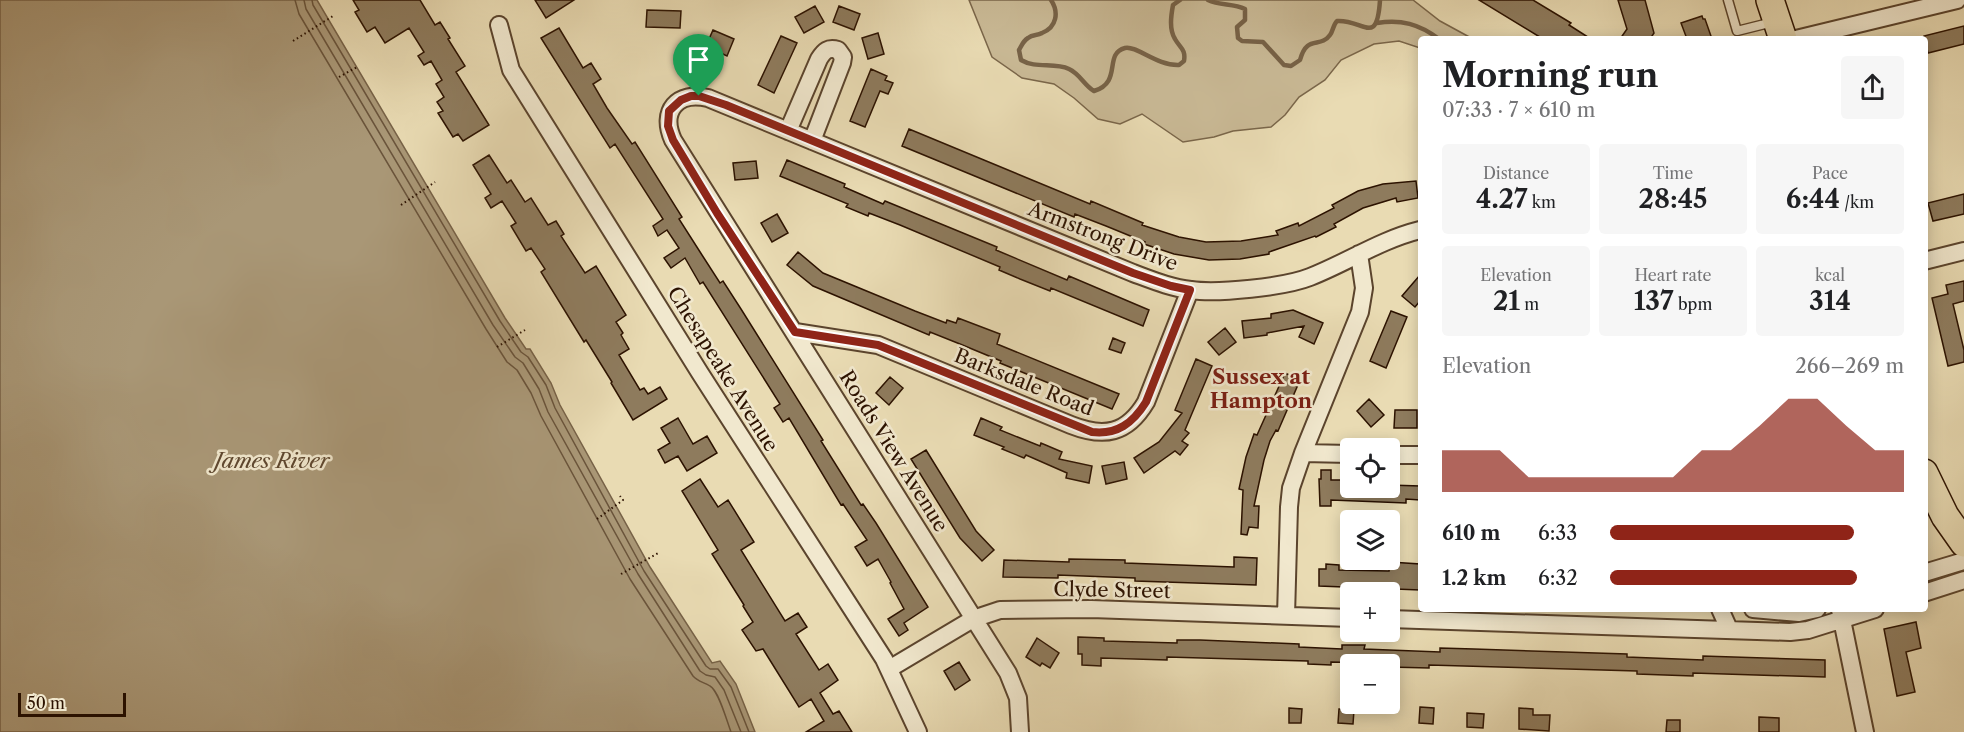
<!DOCTYPE html>
<meta charset="utf-8">
<style>
body{margin:0;font-family:"Libre Caslon Text",serif;background:#f6f6f6;color:#202124;height:100vh;display:flex;flex-direction:column;font-size:22px;white-space:nowrap}
*{box-sizing:border-box;margin:0}
p{font-size:20px;color:#757577}
.icon{flex:none;width:33px;height:33px;fill:none;stroke:currentColor;stroke-width:2;stroke-linecap:round;stroke-linejoin:round}
.map{position:relative;flex:1;overflow:hidden}
.sheet{position:absolute;left:1418px;top:36px;width:510px;height:576px;display:flex;flex-direction:column;background:#fff;border-radius:6px;box-shadow:0 3px 15px #0003}
.sheet>*{flex:none}
.buttons{position:absolute;left:1340px;top:438px;display:grid;gap:12px}
.buttons a{display:grid;place-items:center;width:60px;height:60px;border-radius:6px;background:#fff;box-shadow:0 3px 15px #0003;font-size:30px}
.scale{position:absolute;left:18px;bottom:15px;width:108px;box-sizing:border-box;padding-left:6px;border:3px solid #2c1200;border-top:0;font-size:16px;line-height:21px;white-space:nowrap;color:#2c1200;-webkit-text-stroke:4px #f1e8ce;paint-order:stroke}
.pin{position:absolute;display:grid;place-items:center;width:51px;height:51px;color:#fff;margin:-62px -26px;border-radius:50% 50% 50% 0;rotate:-45deg;box-shadow:0 0 6px #0007}
.pin .icon{rotate:45deg}
.round{display:grid;place-items:center;flex:none;width:63px;height:63px;border-radius:6px;background:#f6f6f6}
.summary{display:flex;align-items:center;justify-content:space-between;height:102px;padding:0 24px}
h1{font-size:33px;font-weight:800;line-height:45px}
.metrics{display:grid;grid-template-columns:repeat(3,1fr);gap:9px;height:102px;padding:6px 24px}
.metrics div{display:grid;align-content:center;border-radius:6px;background:#f6f6f6;text-align:center}
.metrics b{font-size:26px;font-weight:800}
.metrics small{font-size:16px;font-weight:400}
.metrics p{font-size:16px}
.chart{height:168px;padding:12px 24px}
.chart p{display:flex;justify-content:space-between}
.chart svg{width:100%;height:108px;margin-top:6px;fill:#8f2418;opacity:.7}
ul{padding:0 24px;list-style:none;font-size:20px}
li{display:grid;grid-template-columns:96px 72px 1fr;align-items:center;height:45px}
li i{height:15px;border-radius:8px;background:#8f2418}
.map>svg:first-child{display:block}
.green{fill:#c9b995;stroke:#7a664a;stroke-width:1.5}
.water{fill:#a99776;stroke:#776247;stroke-width:1.5}
.lines{fill:none;stroke-linecap:round;stroke-linejoin:round}
.shore{stroke:#6a543b;stroke-width:1.5}
.stream{stroke:#776247;stroke-width:4.5}
.building{fill:#8e7b5d;stroke:#2c1200;stroke-width:1.5}
.service-casing{stroke:#5b442d;stroke-width:11}
.minor-casing{stroke:#5b442d;stroke-width:20}
.primary-casing{stroke:#2c1200;stroke-width:30}
.path{stroke:#2c1200;stroke-width:2;stroke-dasharray:1.5 3;stroke-linecap:butt}
.service{stroke:#f1e8ce;stroke-width:8}
.minor{stroke:#f1e8ce;stroke-width:16}
.primary{stroke:#e9dbb3;stroke-width:27}
.route-casing{stroke:#fff;stroke-width:12}
.route{stroke:#8f2418;stroke-width:8}
.labels{text-anchor:middle;dominant-baseline:central;stroke-width:5;stroke-linejoin:round;paint-order:stroke}
.street-label{font-size:20px;fill:#2c1200;stroke:#f1e8ce}
.neighbourhood-label{font-size:21px;font-weight:bold;fill:#7a1f14;stroke:#f1e8ce}
.water-label{font-size:21px;font-style:italic;fill:#5e472f;stroke:#f1e8ce}
</style>
<div class="map">
<svg width="1964" height="732" viewBox="0 0 1964 732">
<rect width="100%" height="100%" fill="#e9dbb3"/>
<filter id="stains"><feTurbulence type="fractalNoise" baseFrequency=".00333" numOctaves="4"/><feColorMatrix values="0 0 0 0 .2 0 0 0 0 .09 0 0 0 0 .02 0 0 0 .5 -.17"/></filter>
<radialGradient id="worn" r=".72"><stop offset=".6" stop-color="#630" stop-opacity="0"/><stop offset="1" stop-color="#630" stop-opacity=".3"/></radialGradient>
<path class="green" d="M969 0H1413L1440 21 1473 39H1420V48L1399 41 1374 44 1341 60 1325 80 1299 97 1285 115 1271 127 1233 131 1214 137 1183 142 1142 114 1120 124 1098 119 1074 98 1054 84 1022 78 992 57Z"/>
<path class="water" d="M0 0H317L505 318 526 349H530L551 383 560 405 650 567 712 663 720 661 736 684 755 732H0Z"/>
<g class="lines">
<path class="shore" d="M295 0 299 14 486 329 507 362 517 370 531 393 541 416 630 579 693 676C698 682 704 682 710 686 719 691 727 722 731 732
M304 0 306 9 493 325 515 357 523 363 539 389 548 412 638 574 700 671 706 675 715 677 724 690 741 732
M312 0 313 5 500 321 521 352 528 357 546 385 555 408 644 571 706 666 710 669H718L731 687 749 732"/>
<path class="stream" d="M1051 0C1059 12 1057 27 1042 33 1037 36 1033 34 1028 38 1023 41 1022 45 1019 50L1021 60C1036 69 1054 62 1069 69 1080 74 1084 85 1094 91 1123 82 1103 54 1125 48 1136 45 1157 66 1179 65L1184 61C1186 49 1180 48 1175 39 1169 29 1171 16 1173 5L1180 0
M1208 0C1220 6 1233 3 1245 9V20L1237 27 1238 38 1242 41 1263 42 1284 65 1291 66 1300 60C1307 34 1320 49 1330 35 1333 31 1333 25 1337 21 1363 19 1377 48 1380 0
M1377 23C1401 19 1419 24 1439 39"/>
</g>
<path class="building" d="M353 0H420L435 25 440 22 450 38 448 39 465 66 456 72 489 125 463 141 458 134 453 137 438 113 443 111 437 102 444 97 436 84 442 80 431 61 424 65 418 56 424 52 409 28 385 43 375 27 367 32 355 12 359 10Z
M535 0H574L546 18Z
M1479 0H1533L1571 23 1569 25 1591 39H1543Z
M1618 0H1645L1654 33 1650 39H1620L1627 29Z
M815 6 824 22 804 33 795 17Z
M839 6 860 14 854 30 833 22Z
M647 10 681 11 680 28 646 27Z
M1702 16 1703 19H1705L1712 39H1687L1681 23Z
M1964 26V44L1928 53 1924 36Z
M559 28 583 68 591 63 601 79 593 84 607 108 632 144 635 142 682 217 679 219 702 255 720 283 723 281 741 309 823 440 821 441 861 505 863 504 876 523 928 607 904 623 908 630 899 636 888 619 904 609 890 583 891 582 878 559 867 566 855 547 867 540 843 504 841 505 789 418 783 422 774 408 780 404 703 282 700 284 685 258 671 268 664 258 679 248 667 230 658 236 653 226 663 219 615 144 610 148 541 38Z
M713 30 734 39 727 56 706 46Z
M878 33 884 54 868 59 862 38Z
M781 36 797 43 774 93 758 85Z
M871 69 887 76 885 80 893 83 888 94 880 91 865 127 850 121Z
M909 129 1090 204 1091 201 1143 223 1142 225 1179 237 1206 242 1241 241 1278 235 1276 231 1298 223 1299 226 1334 208 1332 205 1358 191 1383 184 1416 181 1418 198 1397 202 1396 198 1363 208 1334 224 1336 227 1316 237 1315 236 1269 252V254L1240 259 1209 260 1174 254 1144 244 1145 242 1106 226 1075 214 1074 217 902 146Z
M489 155 507 183 511 180 525 202 531 198 548 225 556 221 564 234 561 236 585 273 596 266 626 315 616 322 623 333 621 335 629 349 619 355 640 390 644 388 648 394 660 387 667 399 633 420 611 383 612 382 586 340 584 342 541 272 545 269 531 248 526 251 511 226 516 223 502 201 491 208 485 198 491 194 473 165Z
M787 160 845 184 844 187 883 204 885 201 997 247 996 250 1067 280 1069 276 1149 310 1143 326 1051 288 1050 291 1020 279 999 270 1000 267 900 225 869 213 868 216 846 207 848 204 780 176Z
M756 161 758 178 735 180 733 163Z
M1964 194V214L1933 221 1928 203Z
M777 214 788 233 772 242 761 223Z
M798 252 823 273 915 311 946 323 947 320 956 323 958 318 1000 334 997 344 1119 394 1112 409 1000 363 1001 361 960 344 930 332 929 335 813 286 787 265Z
M1420 275V301L1415 307 1402 296Z
M1964 281V301L1953 304 1964 350V362L1948 366 1932 298 1948 294 1946 285Z
M1293 310 1323 323 1314 344 1299 337 1304 326 1267 333V335L1244 338 1242 321 1271 318V314Z
M1391 311 1407 317 1386 368 1370 361Z
M1225 328 1236 342 1219 355 1208 342Z
M1113 338 1125 343 1121 353 1109 349Z
M1196 359 1212 366 1185 430 1189 433 1182 441 1188 445 1180 455 1175 451 1144 473 1134 458 1159 442 1182 413 1175 410Z
M1285 373 1300 380 1278 431 1276 430 1270 441 1264 460 1254 506H1259L1258 528 1249 527 1247 535 1241 534 1243 490 1239 489 1246 457 1254 434 1257 435Z
M890 377 903 388 889 405 876 393Z
M1369 399 1384 415 1371 427 1357 411Z
M1395 410H1417V428H1394Z
M678 418 693 444 707 436 717 453 687 471 678 456 665 463 658 450 670 443 661 428Z
M981 418 1002 427 1000 430 1040 446 1041 443 1062 452 1059 459 1092 466 1089 483 1066 478 1067 473 1026 455 1024 458 1002 449 1004 447 974 435Z
M926 450 976 531 994 550 982 561 960 538 911 459Z
M1124 462 1127 479 1106 484 1102 466Z
M1321 470H1331V480H1341V488H1389V485L1420 486V500L1406 499V503L1331 500V506H1320L1319 479H1321Z
M700 479 718 507 728 500 754 542 741 550 785 621 798 613 807 627 796 634 819 670 828 664 838 680 820 693 833 714 839 711 852 732H806L824 721 811 699 799 707 763 649 756 651 742 630 753 622 743 606 744 605 712 554 718 550 682 491Z
M1234 557 1257 558 1256 585 1135 581V578L1058 575V578L1003 577 1004 560 1069 562V559L1125 560V563L1234 567Z
M1390 562 1420 564V590L1319 586V569H1326V564L1339 565V570L1389 571Z
M1916 622 1921 648 1906 652 1915 692 1897 696 1884 629Z
M1078 637 1104 638V641L1177 643V640H1200L1299 644V647L1342 649V645H1365L1364 649 1440 652V648L1474 649 1627 654V657L1703 660V656L1825 660V677L1693 673V676L1637 674V671L1429 665V668L1389 667V664L1374 663 1331 662V665L1308 664V661L1167 657V660L1101 658V666L1082 665V654H1078Z
M1037 638 1059 653 1050 668 1042 663 1040 666 1026 657Z
M959 662 970 680 955 690 944 671Z
M1420 707 1434 708 1433 724 1419 723Z
M1289 708 1302 709 1301 723H1289Z
M1519 708 1533 709V715H1550L1549 731 1519 729Z
M1339 709 1354 710 1353 724 1338 723Z
M1467 713 1484 714 1483 728 1467 727Z
M1759 717 1779 718V732H1759Z
M1667 720H1680V732H1666Z"/>
<g class="lines">
<defs>
<path id="service" d="M1728 0 1737 31 1773 22"/>
<path id="minor" d="M499 25 511 70 700 373 884 659 918 732
M1796 39 1957 0
M788 131 819 59C824 51 828 47 838 50L843 57 842 63 812 141
M1924 261 1964 251
M795 332 878 345 1071 425C1104 438 1127 434 1146 402L1190 290
M1303 453 1350 454
M1389 455H1420
M1924 573 1964 561
M1924 593 1964 580
M1720 609 1729 629
M1753 609 1799 613 1817 609
M1840 610 1865 732
M1286 616 1289 507 1291 488 1303 453 1360 312 1364 288 1359 254
M1389 619 1790 632 1808 630 1875 609
M889 669 973 619 1000 610 1091 609 1350 618
M1020 732 1018 698 1008 673 673 140C660 111 677 91 708 98L1133 273C1152 280 1171 288 1191 290 1217 294 1285 287 1310 277 1348 262 1380 240 1420 230"/>
<path id="primary" d="M1770 0 1783 39
M1924 473 1945 516 1964 543"/>
</defs>
<use href="#service" class="service-casing"/>
<use href="#minor" class="minor-casing"/>
<use href="#primary" class="primary-casing"/>
<path class="path" d="M293 41 333 16
M339 77 357 67
M401 205 435 182
M497 347 525 330
M597 519 623 500 620 496
M621 574 660 552"/>
<use href="#service" class="service"/>
<use href="#minor" class="minor"/>
<use href="#primary" class="primary"/>
</g>
<g class="lines">
<defs>
<path id="route" d="M691 96H699L726 105 1133 273 1171 286 1190 290 1146 402C1133 423 1117 435 1092 432L878 345 795 332 717 213 673 140 668 126 669 111 681 100Z"/>
</defs>
<use href="#route" class="route-casing"/>
<use href="#route" class="route"/>
</g>
<g class="labels">
<g class="street-label">
<text transform="translate(1103 236) rotate(21)">Armstrong Drive</text>
<text transform="translate(723 369) rotate(58)">Chesapeake Avenue</text>
<text transform="translate(1024 382) rotate(22)">Barksdale Road</text>
<text transform="translate(894 451) rotate(58)">Roads View Avenue</text>
<text transform="translate(1112 590) rotate(1)">Clyde Street</text>
</g>
<g class="neighbourhood-label">
<text x="1261" y="376">Sussex at<tspan x="1261" dy="24">Hampton</tspan></text>
</g>
<g class="water-label">
<text x="272" y="460">James River</text>
</g>
</g>
<rect width="100%" height="100%" filter="url(#stains)"/>
<rect width="100%" height="100%" fill="url(#worn)"/>
</svg>
<div class="buttons">
<a><svg class="icon" aria-label="locate" viewBox="0 0 24 24"><circle cx="12" cy="12" r="6"/><path d="M12 2v4M12 18v4M2 12h4M18 12h4"/></svg></a>
<a><svg class="icon" aria-label="layers" viewBox="0 0 24 24"><path d="M12 4l9 5-9 5-9-5zM3 14l9 5 9-5"/></svg></a>
<a>+</a>
<a>−</a>
</div>
<div class="scale">50 m</div>
<div class="pin" style="left:699px;top:96px;background:#1e9e55"><svg class="icon" aria-label="arrive" viewBox="0 0 24 24"><path d="M6 21V4h12l-3 4 3 4H6"/></svg></div>
<section class="sheet">
<div class="summary"><div><h1>Morning run</h1><p>07:33 · 7 × 610 m</p></div><a class="round"><svg class="icon" aria-label="share" viewBox="0 0 24 24"><path d="M12 15V3M7 8l5-5 5 5M5 13v7h14v-7"/></svg></a></div>
<div class="metrics">
<div><p>Distance</p><b>4.27<small> km</small></b></div>
<div><p>Time</p><b>28:45</b></div>
<div><p>Pace</p><b>6:44<small> /km</small></b></div>
</div>
<div class="metrics">
<div><p>Elevation</p><b>21<small> m</small></b></div>
<div><p>Heart rate</p><b>137<small> bpm</small></b></div>
<div><p>kcal</p><b>314</b></div>
</div>
<div class="chart"><p><span>Elevation</span>266–269 m</p>
<svg viewBox="0 0 160 44" preserveAspectRatio="none"><path d="M0 44V27L10 27L20 27L30 38L40 38L50 38L60 38L70 38L80 38L90 27L100 27L110 17L120 6L130 6L140 17L150 27L160 27V44z"/></svg>
</div>
<ul>
<li><b>610 m</b>6:33<i style="width:83%"></i></li>
<li><b>1.2 km</b>6:32<i style="width:84%"></i></li>
</ul>
</section>
</div>
